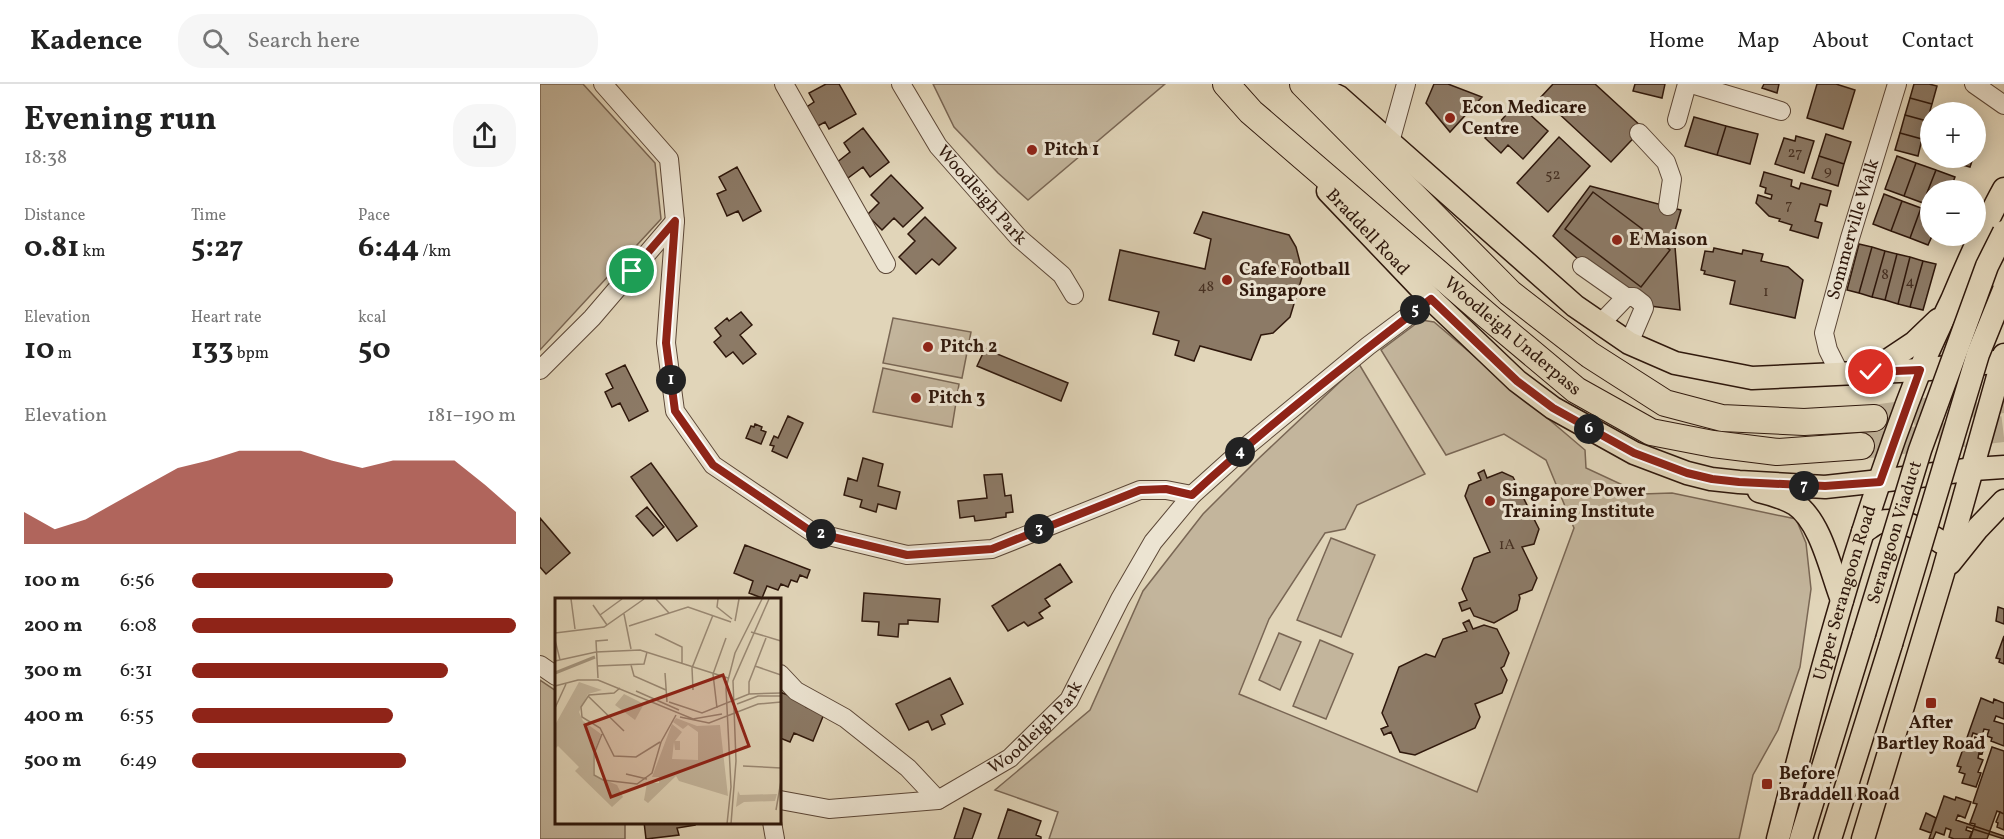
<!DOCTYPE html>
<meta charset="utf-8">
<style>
body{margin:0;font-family:Vollkorn,serif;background:#f6f6f6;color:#222;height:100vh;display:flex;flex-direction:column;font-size:22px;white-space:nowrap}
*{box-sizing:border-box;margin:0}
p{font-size:20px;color:#767676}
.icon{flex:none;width:33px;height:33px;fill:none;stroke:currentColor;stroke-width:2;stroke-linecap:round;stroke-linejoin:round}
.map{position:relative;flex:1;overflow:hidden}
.panel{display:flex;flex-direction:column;background:#fff;width:540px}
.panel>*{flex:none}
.tools{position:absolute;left:1380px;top:18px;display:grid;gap:12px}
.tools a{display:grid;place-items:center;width:66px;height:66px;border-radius:50%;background:#fff;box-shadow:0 3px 15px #0003;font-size:30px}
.pin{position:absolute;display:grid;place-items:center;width:51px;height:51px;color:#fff;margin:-26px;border:3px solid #fff;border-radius:50%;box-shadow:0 2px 6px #0007}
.km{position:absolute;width:30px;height:30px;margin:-15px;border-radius:50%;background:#222;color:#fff;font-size:16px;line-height:30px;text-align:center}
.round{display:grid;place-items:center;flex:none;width:63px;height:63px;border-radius:24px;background:#f6f6f6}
.overview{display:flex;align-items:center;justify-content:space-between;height:102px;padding:0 24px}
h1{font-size:33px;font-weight:700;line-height:45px}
.metrics{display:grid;grid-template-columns:repeat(3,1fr);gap:9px;height:102px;padding:6px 24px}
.metrics div{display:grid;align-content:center}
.metrics b{font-size:30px;font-weight:700}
.metrics small{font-size:16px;font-weight:400}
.metrics p{font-size:16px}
.chart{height:168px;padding:12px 24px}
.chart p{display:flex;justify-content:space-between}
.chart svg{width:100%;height:108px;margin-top:6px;fill:#8f2418;opacity:.7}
ul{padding:0 24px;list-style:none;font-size:20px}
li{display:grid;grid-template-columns:96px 72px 1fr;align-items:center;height:45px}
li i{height:15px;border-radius:8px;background:#8f2418}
header{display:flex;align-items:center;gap:36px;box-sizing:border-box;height:84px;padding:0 30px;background:#fff;border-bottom:2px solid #e0e0e0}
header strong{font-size:28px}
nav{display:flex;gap:33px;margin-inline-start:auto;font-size:21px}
.search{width:420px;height:54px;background:#f6f6f6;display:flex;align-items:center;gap:15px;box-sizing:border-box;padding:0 21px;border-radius:24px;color:#767676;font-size:22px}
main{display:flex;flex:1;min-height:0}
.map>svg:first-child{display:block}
.green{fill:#c3b59c;stroke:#796654;stroke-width:1.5}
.building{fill:#8c7a66;stroke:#2f180c;stroke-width:1.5}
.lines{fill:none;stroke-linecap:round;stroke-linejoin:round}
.highway-tunnel{stroke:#bdaf96;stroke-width:26;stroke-dasharray:26 13;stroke-linecap:butt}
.minor-casing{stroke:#5c4737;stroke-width:20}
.major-casing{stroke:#2f180c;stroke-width:25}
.highway-casing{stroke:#2f180c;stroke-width:28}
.minor{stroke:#ece4d2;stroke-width:18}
.major{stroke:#e1d5b9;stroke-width:22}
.highway{stroke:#e1d5b9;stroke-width:26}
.major-bridge-casing{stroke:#2f180c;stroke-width:25;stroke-linecap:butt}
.major-bridge{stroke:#e1d5b9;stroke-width:22}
.route-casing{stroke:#fff;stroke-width:12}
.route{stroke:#8f2418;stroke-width:8}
.poi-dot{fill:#8f2418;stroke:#ece4d2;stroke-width:2}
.labels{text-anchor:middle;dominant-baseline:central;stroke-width:6;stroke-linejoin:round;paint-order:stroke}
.number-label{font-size:15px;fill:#463022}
.poi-label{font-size:18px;font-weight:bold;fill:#2f180c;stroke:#ece4d2;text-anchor:start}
.street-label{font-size:18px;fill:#2f180c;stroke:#ece4d2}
.inset-river{fill:none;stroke:#a4957e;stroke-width:3}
.inset-road{fill:none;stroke:#9a8974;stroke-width:1.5}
.view{fill:#8f2418;fill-opacity:0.15;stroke:#8f2418;stroke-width:3}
.inset-edge{fill:none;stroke:#2f180c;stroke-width:3}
</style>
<header>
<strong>Kadence</strong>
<div class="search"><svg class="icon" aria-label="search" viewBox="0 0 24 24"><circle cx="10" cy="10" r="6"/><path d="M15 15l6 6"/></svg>Search here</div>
<nav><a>Home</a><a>Map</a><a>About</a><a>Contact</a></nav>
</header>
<main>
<section class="panel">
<div class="overview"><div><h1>Evening run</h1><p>18:38</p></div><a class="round"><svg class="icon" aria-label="share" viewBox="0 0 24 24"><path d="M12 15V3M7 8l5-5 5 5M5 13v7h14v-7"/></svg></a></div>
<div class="metrics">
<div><p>Distance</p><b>0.81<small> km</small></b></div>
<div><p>Time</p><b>5:27</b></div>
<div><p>Pace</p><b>6:44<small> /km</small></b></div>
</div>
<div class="metrics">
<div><p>Elevation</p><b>10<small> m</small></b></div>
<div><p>Heart rate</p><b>133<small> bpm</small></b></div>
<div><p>kcal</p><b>50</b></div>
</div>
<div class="chart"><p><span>Elevation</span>181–190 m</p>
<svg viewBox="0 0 160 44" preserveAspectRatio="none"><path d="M0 44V31L10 38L20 34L30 27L40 20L50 13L60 10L70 6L80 6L90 6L100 10L110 13L120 10L130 10L140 10L150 20L160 31V44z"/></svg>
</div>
<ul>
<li><b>100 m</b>6:56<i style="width:62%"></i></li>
<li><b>200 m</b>6:08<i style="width:100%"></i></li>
<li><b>300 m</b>6:31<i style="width:79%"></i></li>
<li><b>400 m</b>6:55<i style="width:62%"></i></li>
<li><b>500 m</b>6:49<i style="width:66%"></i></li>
</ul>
</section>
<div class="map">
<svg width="1464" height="755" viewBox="0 0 1464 755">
<rect width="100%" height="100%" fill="#e1d5b9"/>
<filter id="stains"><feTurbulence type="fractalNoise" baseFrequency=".00333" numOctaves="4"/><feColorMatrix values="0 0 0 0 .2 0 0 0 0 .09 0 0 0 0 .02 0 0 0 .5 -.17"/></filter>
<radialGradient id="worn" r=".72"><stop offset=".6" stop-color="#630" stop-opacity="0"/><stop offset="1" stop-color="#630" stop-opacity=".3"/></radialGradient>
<path class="green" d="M0 0H43L115 79 121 135 0 266Z
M393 0H625L488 116 458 89 414 43Z
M353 234 431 248 422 294 343 279Z
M881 236 894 238 1045 366 1046 384 1102 410 1132 409 1256 435 1266 459 1271 505 1260 583 1238 646 1213 691 1199 755H509L518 728 455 706 550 626 603 507 663 430 717 376 819 280 885 390 817 421 805 445 785 449 729 535 699 610 937 708 1034 444 1006 376 964 350 906 371 841 266Z
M343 284 419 300 412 343 333 328Z
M791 454 835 471 801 553 757 536Z
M739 549 761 558 740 606 719 596Z
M780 556 813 570 786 635 753 622Z
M0 596 16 607V738L85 739V755H0Z"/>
<path class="building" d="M286 0H299L316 30 289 45 285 38 276 43 265 24 274 18 269 9Z
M894 0H908L942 13 910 48 886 19Z
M1013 0H1055L1103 44 1071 78 1001 13Z
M1095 0H1125L1122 14 1093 7Z
M1224 0H1239L1237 9 1222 4Z
M1277 0H1296L1315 6 1303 45 1267 34Z
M1374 0H1389L1397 2 1392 20 1370 14Z
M1370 14 1392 20 1387 37 1365 31Z
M977 19 1008 47 983 75 968 61 961 69 945 54Z
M1365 31 1387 37 1382 55 1360 49Z
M1154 33 1186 42 1177 71 1145 62Z
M1186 42 1218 50 1210 80 1177 71Z
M323 44 349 78 330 93 323 83 308 94 296 79 310 68 304 59Z
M1360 49 1382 55 1378 72 1355 66Z
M1286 50 1311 58 1304 80 1279 72Z
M1256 52 1274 57 1264 89 1235 80 1244 54 1255 57Z
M1019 53 1050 82 1008 128 977 99Z
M1279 72 1304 80 1298 102 1272 94Z
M1357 72 1376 79 1364 112 1345 105Z
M1398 74H1433L1430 83Z
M1376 79 1396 86 1383 119 1364 112Z
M197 83 221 127 203 137 198 127 187 132 177 110 186 106 179 93Z
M1396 86 1415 93 1410 106H1390V122L1383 119Z
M1224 88 1252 96 1251 102 1259 105 1261 99 1291 107 1287 122 1280 120 1275 137 1282 139 1278 154 1250 146 1252 141 1239 137 1240 135 1229 132 1216 119 1218 111 1231 115 1232 111 1225 109 1226 104 1220 102Z
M351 91 383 124 363 143 354 134 342 146 327 131 339 119 331 111Z
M1050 102 1141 126 1134 150 1140 226 1110 222 1053 189 1013 152Z
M1053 108 1130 166 1101 203 1025 145Z
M1344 110 1362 117 1351 147 1333 140Z
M1362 117 1381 124 1370 154 1351 147Z
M1381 124 1390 127 1392 152 1388 161 1370 154Z
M663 128 749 151 756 163 763 190 750 233 733 249 721 251 711 276 660 262 654 277 635 271 639 257 613 250 619 228 569 216 580 166 665 185 671 155 654 149Z
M385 133 416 164 399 181 392 175 376 190 359 173 375 157 368 150Z
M1319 160 1332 163 1319 209 1307 206Z
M1332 163 1345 167 1332 213 1319 209Z
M1174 164 1202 170 1203 166 1223 170 1221 177 1248 183 1263 196 1255 234 1190 220 1195 197 1164 190 1165 187 1161 186 1165 167 1173 168Z
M1345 167 1357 170 1345 216 1332 213Z
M1357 170 1370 173 1358 220 1345 216Z
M1370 173 1383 177 1370 223 1358 220Z
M1383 177 1396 180 1383 226 1370 223Z
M201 228 212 241 200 251 216 270 203 280 193 268 186 273 174 258 181 252 175 244 187 234 189 237Z
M445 265 528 299 521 317 437 282Z
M85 281 108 327 89 337 80 319 72 323 65 308 73 304 66 290Z
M248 332 263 339 247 374 232 367 234 362 230 361 234 352 238 354Z
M215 340 222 343 221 346 226 348 221 360 206 354 211 342 214 343Z
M323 374 343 380 338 402 360 408 356 425 338 420 336 428 320 423 322 416 304 411 308 394 317 397Z
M111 379 157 442 137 457 91 393Z
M944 386 947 394 962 388 973 393 999 445 994 460 982 463 997 494 992 506 979 511 980 514 977 526 954 539 934 532 930 524 922 527 919 519 927 516 922 505 934 474 950 468 925 412 929 401 941 396 938 389Z
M462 390 465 412 471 411 473 428 466 429V433L435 437 434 432 420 434 418 417 447 414 444 391Z
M107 423 124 443 113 452 96 432Z
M0 434 30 469 6 490 0 483Z
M205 461 270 486 267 494 260 491 257 498 251 496 248 503 241 500 238 506 227 502 222 514 209 509 213 497 194 489Z
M520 480 532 498 505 515 510 522 499 529 503 534 488 542 484 538 468 547 452 522Z
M324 509 400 515 398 538 368 536V540H359L358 553 338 551 339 538 322 537Z
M1458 523 1464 525V540L1456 537Z
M929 536 933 545 944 541 957 545 969 569 964 582 961 584 967 596 962 609 935 620 940 633 935 644 875 671 860 668 851 648 844 651 841 645 848 642 842 629 859 583 886 570 895 573 903 555 927 547 923 539Z
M1464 552V580L1459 578 1460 575 1456 574Z
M410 594 423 620 401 631 405 640 392 646 388 637 369 646 356 620Z
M240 608 268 619 266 623 284 630 273 657 254 649 250 658 240 654Z
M1441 614 1453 619 1454 615 1464 619V635L1456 632 1454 637 1464 640V662L1451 657 1452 654 1447 652 1449 646 1444 645 1442 652 1433 649 1430 658 1433 659 1435 653 1446 658 1442 670 1439 669 1438 674 1443 676 1438 688 1441 689 1436 703 1422 699 1425 690 1419 688 1421 683 1417 682Z
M1452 663 1464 667V730L1457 727 1447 755H1430L1435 740 1430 739 1437 720 1433 719Z
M1404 712 1415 716 1416 713 1431 718 1425 734 1418 731 1416 736 1464 752V755L1427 743 1426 746 1432 748 1429 755H1414L1409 753 1411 746 1406 744 1404 751 1396 748 1393 755H1389Z
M424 724 441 730 432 755H414Z
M468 725 501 737 496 751 501 753V755H458Z
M1460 728 1464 730V746L1457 743 1458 739 1456 738Z
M1386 729 1396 734 1391 749 1380 745Z
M104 738H155V741L137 744 139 751 106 755Z"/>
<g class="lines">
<path class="highway-tunnel" d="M1334 334 1464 316
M1321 362 1464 345"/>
<defs>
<g id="minor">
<path d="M63 0 129 75 135 137 126 259 135 327 173 381 272 448 367 471 452 465 600 406H626L652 411"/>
<path d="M244 0 346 180"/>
<path id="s1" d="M361 0 398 62 479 154 522 191 534 211"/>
<path d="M1151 0 1241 27"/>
<path d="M1434 0 1464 21"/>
<path d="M1137 36 1147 0"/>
<path d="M1099 49 1126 78 1132 95 1128 122"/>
<path d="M850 58 866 0"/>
<path d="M1042 182 1086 213H1094L1103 220 1104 224 1089 259"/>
<path d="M1061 239 1086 213"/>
<path d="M0 286 52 234 135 137"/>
<path id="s2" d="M1300 290 1288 266 1284 249 1310 154 1357 0"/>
<path d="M0 581 16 592"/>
<path d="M240 590 256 607 305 634 368 684 398 716"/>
<path id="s3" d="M240 716 289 725 398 716 470 674 529 616 580 515 613 458 652 411 702 366 828 262 891 215"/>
<path d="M232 738 235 755"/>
</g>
<g id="major">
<path d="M772 0 799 13 1035 222 1089 259 1135 279 1212 294 1380 286 1464 277"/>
<path id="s4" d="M788 107 891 215 977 297 1013 324 1094 369 1147 389 1171 395 1199 398 1285 403 1340 397 1434 385 1464 383"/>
<path d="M1332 287 1374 259 1398 236"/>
<path d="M1219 407C1232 410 1244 414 1255 420 1281 437 1291 488 1302 516"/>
<path d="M1323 448C1328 445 1335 439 1340 438 1363 433 1383 447 1401 458"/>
<path d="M1410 479 1438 444 1464 417"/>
<path id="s5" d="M1238 755C1278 597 1320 438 1380 286 1390 262 1401 239 1412 216 1428 178 1444 141 1464 105"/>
<path d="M1261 755 1324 550"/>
<path d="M1290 755 1351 560"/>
<path d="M1323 755 1403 489 1464 271"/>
</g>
<g id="highway">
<path id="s6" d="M686 0 711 28 950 234 1036 306 1111 348 1173 360 1237 368 1321 362"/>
<path d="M763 0 970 209 1050 271 1125 319 1182 334 1264 338 1334 334"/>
</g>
</defs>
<use href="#minor" class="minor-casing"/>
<use href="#major" class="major-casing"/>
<use href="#highway" class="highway-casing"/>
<use href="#minor" class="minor"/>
<use href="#major" class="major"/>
<use href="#highway" class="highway"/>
<defs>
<g id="major-bridge">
<path id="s7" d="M1324 550 1380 366 1447 182 1464 148"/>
<path d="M1351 560 1438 270 1464 206"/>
</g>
</defs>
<use href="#major-bridge" class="major-bridge-casing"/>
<use href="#major-bridge" class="major-bridge"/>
</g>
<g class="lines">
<defs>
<path id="route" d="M92 187 135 137 126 259 135 327 173 381 272 448 367 471 452 465 600 406 626 405 652 411C728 341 809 278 891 215L977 297 1013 324 1094 369 1147 389 1172 395 1199 398 1285 402 1340 398 1380 286 1331 288"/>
</defs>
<use href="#route" class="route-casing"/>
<use href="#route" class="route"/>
</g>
<g class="poi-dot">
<circle cx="910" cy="34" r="6"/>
<circle cx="492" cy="66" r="6"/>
<circle cx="1077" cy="156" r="6"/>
<circle cx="687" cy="196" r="6"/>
<circle cx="388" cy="263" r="6"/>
<circle cx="376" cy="314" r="6"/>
<circle cx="950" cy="417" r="6"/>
<rect x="1385" y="613" width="12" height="12" rx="3"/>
<rect x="1221" y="694" width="12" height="12" rx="3"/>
</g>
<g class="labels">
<g class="number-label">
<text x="1255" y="69">27</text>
<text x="1288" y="87">9</text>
<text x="1013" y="91">52</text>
<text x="1249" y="121">7</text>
<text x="1345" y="191">8</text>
<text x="1370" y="198">4</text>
<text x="666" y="203">48</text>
<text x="1226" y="208">1</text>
<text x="967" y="461">1A</text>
</g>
<g class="poi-label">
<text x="922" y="24">Econ Medicare<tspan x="922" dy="21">Centre</tspan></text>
<text x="504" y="66">Pitch 1</text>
<text x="1089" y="156">E Maison</text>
<text x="699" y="186">Cafe Football<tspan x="699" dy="21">Singapore</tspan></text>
<text x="400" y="263">Pitch 2</text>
<text x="388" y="314">Pitch 3</text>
<text x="962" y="407">Singapore Power<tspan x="962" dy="21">Training Institute</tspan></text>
<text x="1391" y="639" text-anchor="middle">After<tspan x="1391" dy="21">Bartley Road</tspan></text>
<text x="1239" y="690">Before<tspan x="1239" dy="21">Braddell Road</tspan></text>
</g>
<g class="street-label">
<text stroke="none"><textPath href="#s1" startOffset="138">Woodleigh Park</textPath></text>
<text stroke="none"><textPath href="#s2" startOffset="152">Sommerville Walk</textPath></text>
<text stroke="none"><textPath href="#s4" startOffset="57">Braddell Road</textPath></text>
<text stroke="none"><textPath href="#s6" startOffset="382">Woodleigh Underpass</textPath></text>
<text stroke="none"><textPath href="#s7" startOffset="106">Serangoon Viaduct</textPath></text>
<text stroke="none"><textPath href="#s5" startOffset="255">Upper Serangoon Road</textPath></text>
<text stroke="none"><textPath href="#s3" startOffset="282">Woodleigh Park</textPath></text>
</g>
</g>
<g transform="translate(15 514)">
<rect width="226" height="226" fill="#e1d5b9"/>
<path d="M24 84 47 92 33 96 24 114 28 123 46 136 38 156V177L62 187 68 199 57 209 20 173 24 169 3 148 0 151V127ZM69 96 89 106 80 122 60 107ZM121 120 142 128 165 127 173 198 124 183 121 178 93 205 89 202 92 185H104V179H97L117 126 127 134 120 143H125V152H120L119 144 117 161 143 162V134L133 127 128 131 118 124ZM183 193 185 197 222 196 220 203 189 204 181 209Z" fill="#c3b59c"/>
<path class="inset-river" d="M0 75 40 59"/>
<path class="inset-road" d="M16 1 20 31M101 1 114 15M163 1 162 9 177 21M38 7 52 27M69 16 76 51M45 17 67 1M180 23 184 1M74 28 133 9 176 24M196 34 226 43M0 35 49 29 89 1M100 36 127 49V66M0 42 5 62M0 63 41 54 85 52 173 80M76 67 79 78 111 92M42 68 89 66 92 54M200 68 226 77M110 75 112 104M43 80 41 43 53 42M0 88 23 82H43L138 121 167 116M65 90 59 95 34 97 26 109 27 119 45 130 59 158 81 159 105 144M138 92 137 70 158 17M81 93 124 112M194 96V84L211 40M33 98 69 133M114 104 147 115 194 96 226 95M182 106 203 98H226M0 110 11 86M162 110 158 76 171 40M125 119 154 125 203 106 226 104M47 136 39 156V177L48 182 82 186 97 175 106 144 121 117M188 168 226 170M71 176 92 181M221 212 226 183M172 226 176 189 171 90 180 55 207 1M176 226 181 163 178 83 214 1"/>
<path class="view" d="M168 77 194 148 56 199 30 127Z"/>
<rect width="226" height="226" class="inset-edge"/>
</g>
<rect width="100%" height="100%" filter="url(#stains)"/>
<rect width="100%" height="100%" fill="url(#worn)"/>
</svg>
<div class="tools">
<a>+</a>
<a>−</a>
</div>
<div class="pin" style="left:92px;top:187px;background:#1e9e55"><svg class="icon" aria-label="arrive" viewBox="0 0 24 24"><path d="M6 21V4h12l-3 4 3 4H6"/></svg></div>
<div class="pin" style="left:1331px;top:288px;background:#d93025"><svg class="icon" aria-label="check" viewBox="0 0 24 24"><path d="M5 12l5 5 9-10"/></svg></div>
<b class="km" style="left:131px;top:296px">1</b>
<b class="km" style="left:281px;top:450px">2</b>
<b class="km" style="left:499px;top:445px">3</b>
<b class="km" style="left:700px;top:368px">4</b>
<b class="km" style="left:875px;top:226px">5</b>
<b class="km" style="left:1049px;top:345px">6</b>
<b class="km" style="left:1264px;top:402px">7</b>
</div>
</main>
